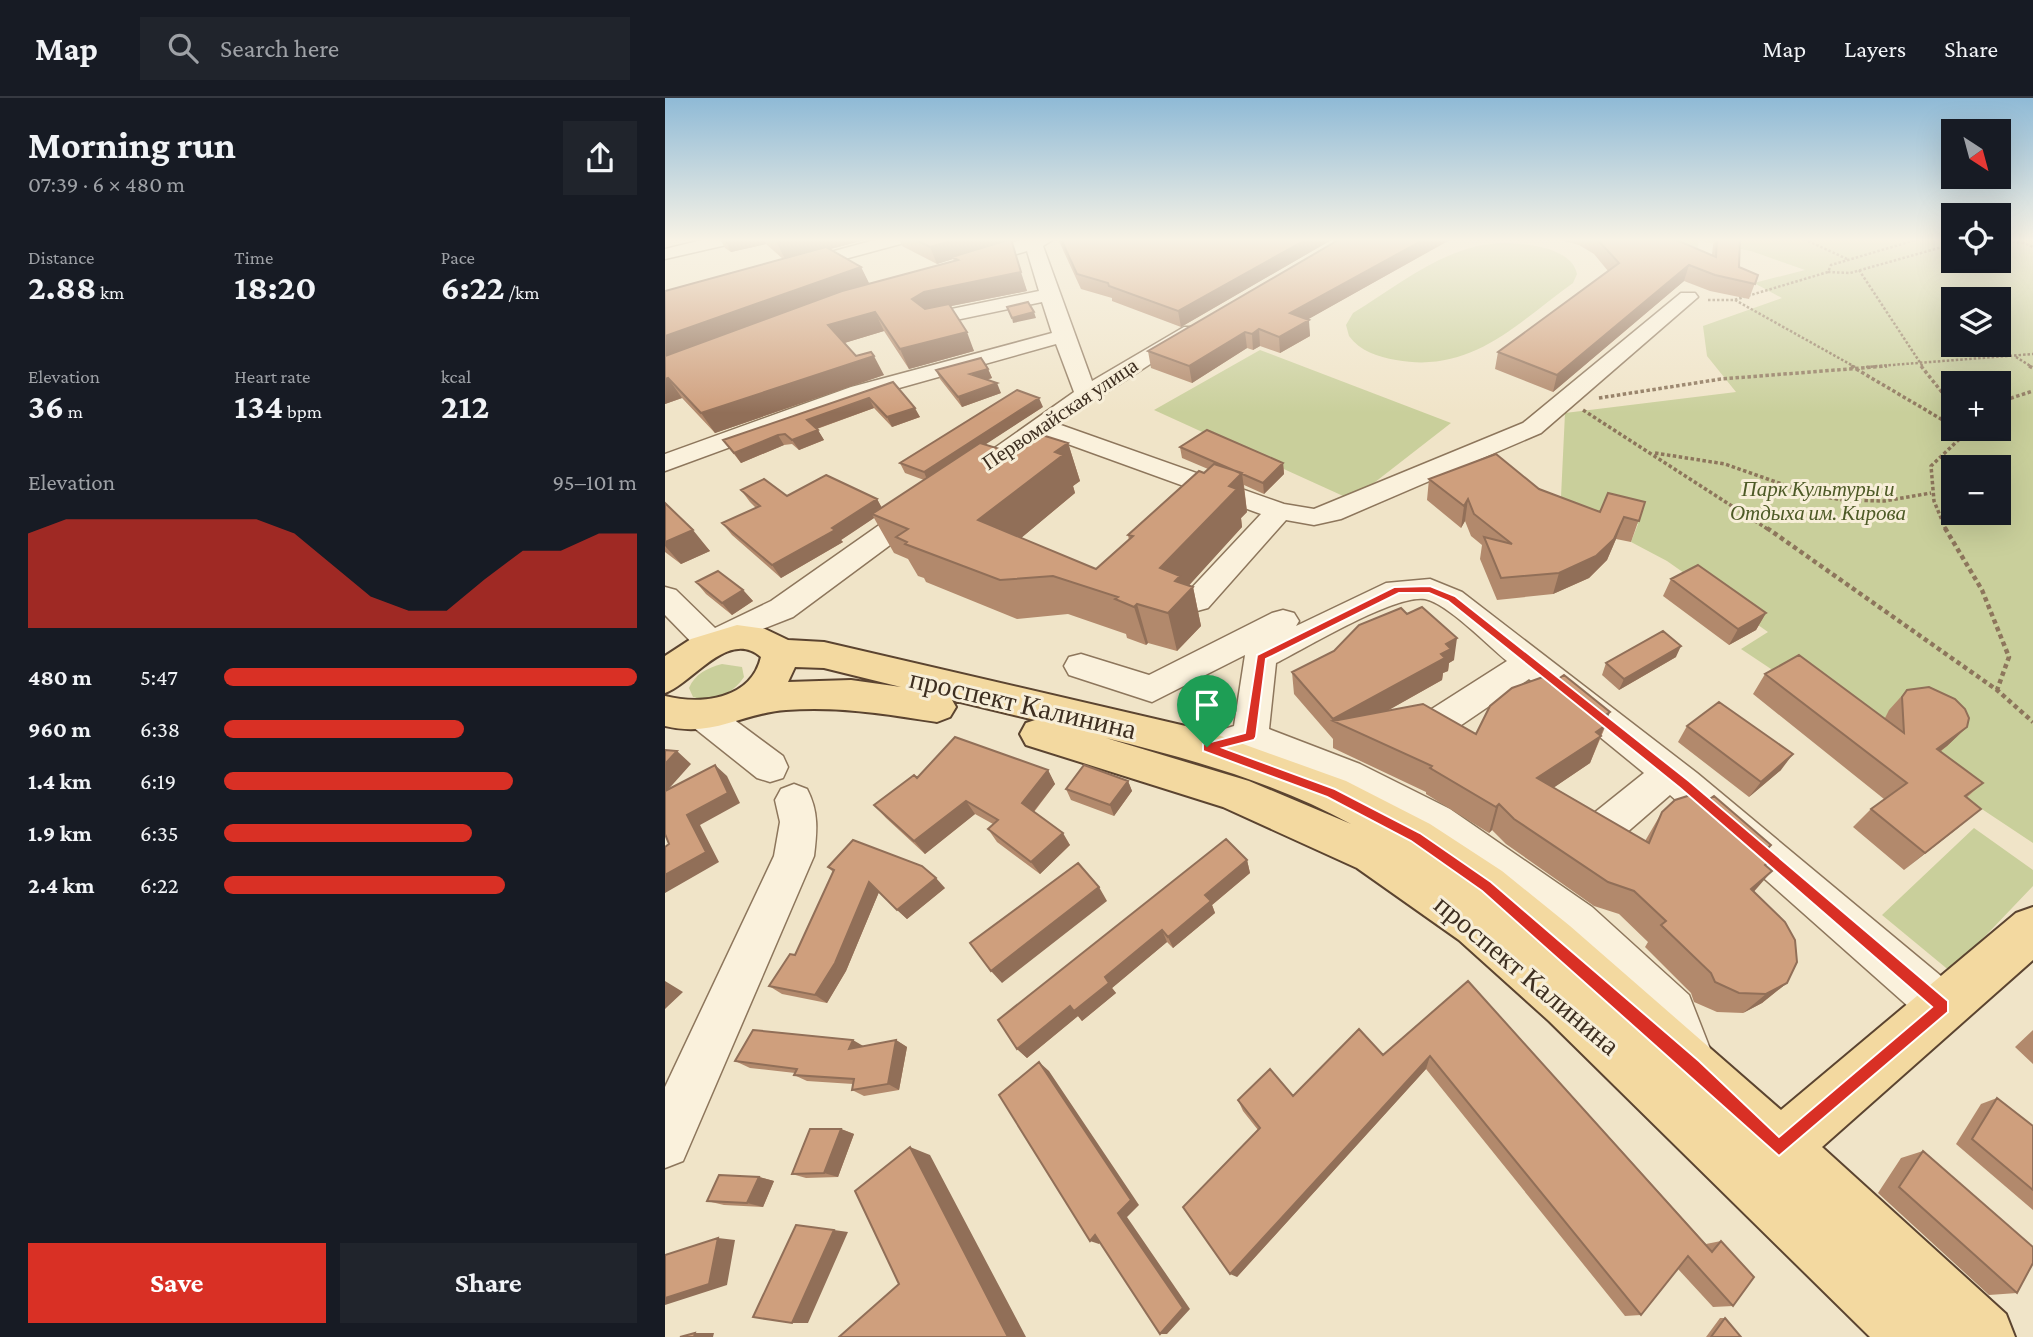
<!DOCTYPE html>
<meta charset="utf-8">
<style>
body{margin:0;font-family:"Crimson Pro",serif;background:#20242c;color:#f1f3f6;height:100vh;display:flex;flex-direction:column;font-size:26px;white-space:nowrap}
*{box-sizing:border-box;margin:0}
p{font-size:23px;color:#9ea1a6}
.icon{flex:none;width:38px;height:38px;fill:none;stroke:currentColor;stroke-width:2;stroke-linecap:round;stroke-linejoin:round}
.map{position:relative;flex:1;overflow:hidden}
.side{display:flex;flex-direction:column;background:#171b24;width:665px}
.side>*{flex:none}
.needle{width:46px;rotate:144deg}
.fabs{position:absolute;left:1276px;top:21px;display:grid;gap:14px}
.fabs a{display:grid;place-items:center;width:70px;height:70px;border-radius:0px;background:#171b24;box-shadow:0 7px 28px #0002;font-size:35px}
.pin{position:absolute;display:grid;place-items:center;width:60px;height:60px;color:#fff;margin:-72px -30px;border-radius:50% 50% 50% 0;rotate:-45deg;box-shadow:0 0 7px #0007}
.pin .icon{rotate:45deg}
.round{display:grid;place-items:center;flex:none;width:74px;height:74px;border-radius:0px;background:#20242c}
.headline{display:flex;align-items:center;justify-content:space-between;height:119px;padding:0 28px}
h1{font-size:38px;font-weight:700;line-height:52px}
.stats{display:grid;grid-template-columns:repeat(3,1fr);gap:10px;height:119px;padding:7px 28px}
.stats div{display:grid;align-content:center}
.stats b{font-size:35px;font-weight:700}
.stats small{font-size:19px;font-weight:400}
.stats p{font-size:19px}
.chart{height:196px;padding:14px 28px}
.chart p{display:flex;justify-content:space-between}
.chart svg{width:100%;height:126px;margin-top:7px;fill:#d93025;opacity:.7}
.primary-button{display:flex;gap:14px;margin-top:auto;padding:14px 28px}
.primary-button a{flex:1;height:80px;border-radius:0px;background:#d93025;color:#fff;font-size:28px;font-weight:700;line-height:80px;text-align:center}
.primary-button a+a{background:#20242c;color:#f1f3f6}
ul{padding:0 28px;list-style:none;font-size:23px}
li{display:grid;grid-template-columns:112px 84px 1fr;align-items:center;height:52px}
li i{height:18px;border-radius:9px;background:#d93025}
header{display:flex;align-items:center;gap:42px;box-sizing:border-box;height:98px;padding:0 35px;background:#171b24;border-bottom:2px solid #363941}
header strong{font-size:33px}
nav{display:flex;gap:38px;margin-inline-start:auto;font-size:24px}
.search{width:490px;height:63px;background:#20242c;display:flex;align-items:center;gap:18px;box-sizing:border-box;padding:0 24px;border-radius:0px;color:#9ea1a6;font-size:26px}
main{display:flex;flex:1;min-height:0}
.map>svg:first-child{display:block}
.green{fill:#c9cf9b;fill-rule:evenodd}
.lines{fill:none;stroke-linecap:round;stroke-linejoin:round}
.minor-casing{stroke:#8d765c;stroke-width:3}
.major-casing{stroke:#5b4430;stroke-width:4}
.path-far2{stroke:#8d765c;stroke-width:2.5;stroke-dasharray:2.5 2;stroke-linecap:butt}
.path-far1{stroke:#8d765c;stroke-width:3.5;stroke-dasharray:3.5 2.5;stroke-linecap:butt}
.path{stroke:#8d765c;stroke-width:4.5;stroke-dasharray:4.5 3.5;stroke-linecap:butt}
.minor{fill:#faf1dc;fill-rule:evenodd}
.major{fill:#f3d9a0;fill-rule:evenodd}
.wall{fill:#b2896c}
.shaded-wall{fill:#916f58}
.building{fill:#cf9f7d;stroke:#916f58;stroke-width:2}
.route{fill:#d93025;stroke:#fff;stroke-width:2;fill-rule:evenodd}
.labels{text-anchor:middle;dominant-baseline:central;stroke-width:6;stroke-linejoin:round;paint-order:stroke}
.far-street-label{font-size:21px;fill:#3d2e20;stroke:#f7eed8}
.far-park-label{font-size:21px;font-style:italic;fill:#4d5a26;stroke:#f7eed8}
.near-street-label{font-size:28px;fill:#3d2e20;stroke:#f7eed8}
</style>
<header>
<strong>Map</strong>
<div class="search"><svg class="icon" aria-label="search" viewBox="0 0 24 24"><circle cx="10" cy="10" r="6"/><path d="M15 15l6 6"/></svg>Search here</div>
<nav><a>Map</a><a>Layers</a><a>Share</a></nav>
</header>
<main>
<section class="side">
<div class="headline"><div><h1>Morning run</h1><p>07:39 · 6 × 480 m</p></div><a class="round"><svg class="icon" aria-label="share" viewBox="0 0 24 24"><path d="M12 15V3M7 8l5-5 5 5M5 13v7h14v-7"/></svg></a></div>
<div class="stats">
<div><p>Distance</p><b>2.88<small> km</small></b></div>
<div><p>Time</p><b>18:20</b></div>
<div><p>Pace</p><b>6:22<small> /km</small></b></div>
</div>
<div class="stats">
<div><p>Elevation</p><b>36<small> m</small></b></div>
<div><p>Heart rate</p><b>134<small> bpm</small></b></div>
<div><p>kcal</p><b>212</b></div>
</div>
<div class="chart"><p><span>Elevation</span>95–101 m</p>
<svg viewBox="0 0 160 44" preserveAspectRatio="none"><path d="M0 44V11L10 6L20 6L30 6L40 6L50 6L60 6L70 11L80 22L90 33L100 38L110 38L120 27L130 17L140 17L150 11L160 11V44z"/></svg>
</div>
<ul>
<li><b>480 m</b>5:47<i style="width:100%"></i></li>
<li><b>960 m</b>6:38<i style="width:58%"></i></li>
<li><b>1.4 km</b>6:19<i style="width:70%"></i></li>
<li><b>1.9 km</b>6:35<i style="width:60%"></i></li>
<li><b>2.4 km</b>6:22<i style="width:68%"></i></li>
</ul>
<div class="primary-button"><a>Save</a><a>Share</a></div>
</section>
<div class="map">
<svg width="1368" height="1239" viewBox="0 0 1368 1239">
<rect width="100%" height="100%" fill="#f0e4c8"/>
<path class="green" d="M979 141H1288V163H1334V141H1368V745L1076 551 1103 534 1002 463 966 444 973 426 936 416 896 399 900 315 1071 294 1042 258 1038 228 1117 200 1089 185 1140 172 1086 153 1034 143 1030 163ZM1288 201H1334V247H1288ZM1288 285H1334V331H1288ZM1288 369H1334V415H1288Z
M842 145C864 146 907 150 912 176L908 185C851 226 807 276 731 262 713 259 695 253 684 238L681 227 688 215C736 186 784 144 842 145Z
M595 252 786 325 687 402 489 312Z
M57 566 77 569 79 579C68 596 47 606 28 599L24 590C30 576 42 570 57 566Z
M1309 730 1368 772V788L1286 874 1217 817Z"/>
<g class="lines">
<defs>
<path id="minor" d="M41 141H72L70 145 0 161V151Z
M213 141H241L239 145 128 175 119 170 122 166Z
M358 141H389L378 148 427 283 519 229H533L536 233 393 326 619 406 649 411 858 325 1016 195H1030L1033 199 876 335 676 421 649 427 621 422 543 510 532 513 521 510 517 503 521 496 596 416 378 337 309 386H291L287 380 409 294 391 246 202 299 0 373V356L186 289 387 235 377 204 267 227 257 221 267 215 374 193 362 153 305 170 296 165 299 161Z
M257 402 267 404 271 410 267 416 128 519 95 532 58 554 47 558 36 554 0 517V489L11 492 50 530 106 503 247 404Z
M765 481 797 494 1032 675 1294 893 1301 909 1294 925 1278 932 1262 925 1005 697 952 743 938 748 924 743 918 731 924 719 979 675 864 581 786 634 774 638 762 634 756 624 762 614 842 563C823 548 782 505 760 501 730 496 641 550 611 565L604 631 695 666 785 711 927 809 1024 897 1051 966 1044 983 1027 990 1010 983 990 927 897 837 757 735 669 688 584 654 563 658 550 654 545 644 550 634 569 628 580 557 487 604 404 577 399 568 404 559 416 556 484 577 607 515 618 512 629 515 634 523 631 528 721 485Z
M40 605 52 609 118 658 123 669 118 680 105 684 92 680 28 629 23 619 28 609Z
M129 686 142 691C154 714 152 733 149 758L18 1063 0 1070V989L109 758 115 724 110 702 116 691Z"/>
<path id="major" d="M72 527 100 531 123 542 159 544 542 633 681 683 765 726 837 773 905 828 1116 1012 1351 815 1368 809V862L1157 1049 1341 1216 1350 1239H1205L884 923 794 842 692 770 558 709 361 647 355 636 361 625 370 622 287 602 291 609 285 619 272 624C221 616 173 608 121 612 77 615 48 640 0 628V598C36 607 86 602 96 559 63 530 27 586 0 595V558L26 541ZM130 569 159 570 236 589 186 582 123 584ZM441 640C525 661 609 684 686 726L584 683Z"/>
</defs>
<use href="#minor" class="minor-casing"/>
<use href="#major" class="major-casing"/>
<path class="path-far2" d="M1139 141 1182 161
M1334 142 1359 145
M1357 144 1368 149
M1194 172 1258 269
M1163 174 1185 175 1288 146
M1043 202H1069L1163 174 1166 167 1254 141
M1070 202 1190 269
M1351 259 1367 269
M1201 269 1368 256"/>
<path class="path-far1" d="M1186 268 1288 328
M1256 268 1288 308
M1364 268 1368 270
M934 300 1056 281 1222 268
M1334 304 1368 293
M918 312 1104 432
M1281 321 1288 319
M1290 331 1298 340
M990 355 1060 366 1148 397 1178 402 1219 403 1266 395
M1281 432 1269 403 1266 368 1305 331"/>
<path class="path" d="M1102 430 1332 592 1368 624
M1280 430 1317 492 1344 559 1332 592"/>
<use href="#minor" class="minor"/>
<use href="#major" class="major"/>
</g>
<path class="wall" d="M55 141H203L165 151 196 169 204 186 289 163 288 161 272 166 237 148 234 141H343L362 193 286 208 309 253 244 271 219 233 179 245 191 258 219 277 50 335 17 300 0 306V193L118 161 101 146 66 154 60 150Z
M393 141H668L516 229 447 203V200L416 191Z
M892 141H1009L1047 157 1048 147 1050 141H1075L1074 169 1093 177 1084 201 1045 193 1019 183 888 294 830 271 833 254 943 173 929 156 914 147Z
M785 142 643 221 645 238 615 255 595 248 588 252 582 250 527 285 486 270 483 253Z
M323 271 327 280 322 282 336 295 297 309 275 281 271 272Z
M228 284 255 319 227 329 209 310 152 331 159 342 134 352 127 346 119 347 76 365 58 342Z
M378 309 320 346 341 353 403 345 415 383 408 388 410 395 356 440 431 471 464 442 463 437 543 371 517 360 515 349 618 365 619 376 599 396 579 387 582 414 576 420 577 429 523 488 528 489 536 528 512 553 483 545 481 547 462 540 461 536 403 516 352 521 261 484 259 480 253 478 243 461 229 455 209 420 176 442 178 444 116 480 67 437 57 425 91 410 85 404 76 392 122 398 212 401 217 410 259 382 240 375 235 365Z
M764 381 874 391 935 414 980 404 966 444 951 441 942 462 924 480 888 496 832 502 815 461 817 447 806 438 800 423 796 430 762 402Z
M0 405 45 453 16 466 0 454Z
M1006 481 1101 515 1091 532 1064 547 998 498Z
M31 484 78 492 88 503 67 517 41 496Z
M742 516 789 562 784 565 783 573 778 575 777 582 722 613 811 636 886 586 941 627 925 665 888 690 980 743 997 714 1039 705 1106 747 1103 751 1101 768 1088 794 1122 885 1097 905 1078 915 1052 914 1029 904 1026 895 980 849 983 844 954 816 929 808 841 746 827 732 824 735 761 696V694L668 650V641L629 596 627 574Z
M1011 559 954 592 937 577 941 565Z
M1100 576 1220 620 1224 612 1242 592 1302 629 1282 648 1275 654 1318 685 1301 700 1294 729 1239 772 1188 729 1206 711 1219 701 1088 596Z
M1022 628 1116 672 1084 699 1013 644Z
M383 672 390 686 369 714 405 747 375 776 332 744 323 731 328 726 310 716 260 756 221 720 209 707 252 680Z
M463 683 467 693 449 718 406 702 401 691Z
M582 762 585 775 547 807 550 815 508 850 502 844 447 890 451 895 417 923 413 918 362 960 352 951Z
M163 769 280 790 242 821 214 794 181 873 162 905 117 896 104 888 130 857 168 774Z
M803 883 1041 1146 1056 1143 1068 1208 1048 1209 1013 1171 976 1217 960 1218 761 971 572 1179 593 1032 578 1013 573 1002 628 998 718 957Z
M1368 932V966L1350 949Z
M231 942 242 949 234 992 199 998 187 992 188 986 142 983 129 977 130 975 85 970 70 963 199 948Z
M1332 1000 1368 1028V1112L1291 1046 1316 1006Z
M176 1031 189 1036 173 1079 141 1080 127 1076Z
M1258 1053 1352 1195 1324 1197 1213 1095 1236 1060Z
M94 1079 109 1083 98 1109 59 1107 42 1103Z
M1055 1220H1060L1076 1239H1041Z"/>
<path class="shaded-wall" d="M59 141H99L101 146 66 154Z
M110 141H203L121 163Z
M292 141H343V143L287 159 288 161 272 166 265 149Z
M642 141H668L516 229 513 213Z
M760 141H786L626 231 625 215Z
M1024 167 1019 183 888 294 892 277Z
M196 169 205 187 0 262V238Z
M356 174 362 193 266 212 255 220 247 201 259 194Z
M210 214 219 233 173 247 163 227Z
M369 214 371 220 348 225 347 220Z
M644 222 645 238 615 255 614 239Z
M594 231 595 248 588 252 587 236Z
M302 234 309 253 244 271 235 251Z
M580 234 582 250 527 285 524 268Z
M209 258 219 277 50 335 36 315Z
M323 271 327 280 309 285 305 276Z
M3 280 17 300 0 306V281Z
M332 285 336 295 297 309 293 299Z
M204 300 209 310 148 332 142 322Z
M374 300 378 309 263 384 259 374Z
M250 310 255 319 227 329 222 319Z
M153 332 159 342 134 352 127 342Z
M113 337 119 347 76 365 69 355Z
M403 345 415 383 408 388 410 395 331 461 313 422 390 354Z
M618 365 619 376 599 396 598 385Z
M577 375 582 414 576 420 577 429 519 493 528 489 536 528 512 553 503 515 495 470 564 388Z
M212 401 219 414 207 416 209 420 176 442 178 444 116 480 107 467Z
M803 401 800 423 796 430 799 408Z
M959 419 951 441 942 462 924 480 888 496 894 475Z
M28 432 45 453 16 466 0 448V444Z
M78 492 88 503 67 517 57 505Z
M472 506 483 545 481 547 469 509Z
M1101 515 1091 532 1064 547 1073 531Z
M792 540 789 562 784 565 783 573 778 575 777 582 688 632 668 623V621L776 556 781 546Z
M1016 548 1011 559 954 592 959 581Z
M945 614 925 665 863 707 872 680 934 621Z
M1302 629 1282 648 1252 670 1272 651Z
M12 653 26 666 0 695V666Z
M1128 656 1116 672 1084 699 1096 684Z
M50 667 62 678 75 705 35 727 54 764 0 795V777L22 717Z
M383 672 390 686 365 718 357 705Z
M463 683 467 693 449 718 445 707Z
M301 703 310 716 260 756 249 743Z
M834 706 827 732 824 735 831 709Z
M1316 711 1294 729 1239 772 1260 755Z
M398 735 405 747 375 776 366 764Z
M582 762 585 775 547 807 550 815 508 850 503 839 540 797Z
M1107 773 1086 797V791Z
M271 780 280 790 242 821 232 812Z
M204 784 214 794 181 873 162 905 150 897Z
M434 789 442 803 337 885 326 873Z
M497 832 502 844 447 890 451 895 417 923 413 918 362 960 352 951Z
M0 883 18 894 0 911Z
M1122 885 1097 905 1078 915 1101 896Z
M188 942 200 949 184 951Z
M231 942 242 949 234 992 223 986Z
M765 958 761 971 572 1179 565 1176Z
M374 964 384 973 474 1107 462 1119 525 1211 502 1236H495L453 1115Z
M176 1031 189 1036 173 1079 159 1075Z
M245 1049 265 1057 361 1239H343Z
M94 1079 109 1083 98 1109 82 1105Z
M169 1132 183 1134 143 1225H127Z
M430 1137 439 1141 434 1146 425 1143Z
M53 1140 70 1142 62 1187 0 1207V1200Z
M30 1235H49L48 1239H29Z"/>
<path class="building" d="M249 141H292L265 149Z
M346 141 356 174 259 194 247 201 260 211 284 206 302 234 235 251 210 214 163 227 191 258 206 254 209 258 36 315 3 280 0 281V258L177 193 293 162 287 159Z
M396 141H642L513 213 444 188 443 185 412 176Z
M675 141H760L625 215 644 222 614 239 594 231 587 236 580 234 524 268 483 253Z
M932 141H1009L1051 159 1052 141H1075L1074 169 1093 177 1090 186 1050 177 1024 167 892 277 833 254 954 165Z
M161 149 196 169 0 238V193Z
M363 204 369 214 347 220 342 209Z
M316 260 323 271 305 276 332 285 293 299 271 272Z
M228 284 250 310 222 319 204 300 142 322 153 332 127 342 120 336 113 337 69 355 58 342Z
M352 292 374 300 259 374 235 365Z
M542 332 618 365 598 385 515 349Z
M377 337 403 345 390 354 398 357 313 422 431 471 468 438 463 437 534 373 539 375 549 366 577 375 564 388 572 391 495 470 515 478 510 483 528 489 503 515 472 506 469 509 450 501 453 499 388 478 335 482 240 446 242 444 231 439 243 431 207 416 315 345 341 353Z
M831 356 874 391 935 414 943 395 980 404 974 423 959 419 949 441 931 458 894 475 836 480 819 439 847 446 809 416 803 401 799 408 764 381Z
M161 377 212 401 167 430 170 432 107 467 57 425 95 408 76 392 99 381 122 398Z
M0 405 28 432 0 444Z
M1033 467 1101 515 1073 531 1006 481Z
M53 473 78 492 57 505 31 484Z
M757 509 792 540 781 546 786 551 776 556 780 560 668 621 627 574 669 553 694 527 736 510 742 516Z
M998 533 1016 548 959 581 941 565Z
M1134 557 1239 635 1237 599 1242 592 1264 589 1290 601 1300 611 1304 620 1302 629 1272 651 1318 685 1300 698 1316 711 1260 755 1206 711 1242 685 1100 576Z
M899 577 945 614 934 621 941 627 931 634 936 638 872 680 984 745 997 714 1010 702 1029 696 1039 705 1049 698 1106 747 1102 751 1110 758 1100 767 1107 773 1086 791 1120 824 1130 842 1132 864 1122 885 1101 896 1074 895 1050 884 1046 875 996 827 1001 823 969 793 943 784 849 721 834 706 831 709 765 670 767 668 668 623 758 606 811 636 825 608 847 590 878 579 886 586Z
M1054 604 1128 656 1096 684 1022 628Z
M290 639 383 672 357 705 398 735 366 764 323 731 333 722 301 703 249 743 209 707 249 677 252 680Z
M0 652 12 653 0 666Z
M50 667 63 695 22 717 41 754 0 777V749L4 746 0 736V693Z
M419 667 463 683 445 707 401 691Z
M561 741 582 762 540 797 546 803 503 839 497 832 440 879 444 885 409 913 405 908 352 951 333 922Z
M188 742 257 768 271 780 232 812 204 784 170 865 150 897 104 888 125 856 130 857 169 772 163 769Z
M413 765 434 789 326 873 305 845Z
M803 883 1047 1154 1056 1143 1089 1179 1068 1208 1023 1158 976 1217 765 958 565 1176 518 1109 595 1030 573 1002 605 971 628 998 694 931 718 957Z
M88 932 188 942 184 951 231 942 223 986 187 992 189 981 129 977 132 971 70 963Z
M374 964 466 1102 453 1115 518 1210 495 1236 430 1137 425 1143 334 997Z
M1332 1000 1368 1028V1092L1307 1041Z
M145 1031H176L159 1075 127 1076Z
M245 1049 343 1239H174L234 1186 190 1093Z
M1258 1053 1368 1149V1165L1352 1195 1234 1089Z
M54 1077 94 1079 82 1105 42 1103Z
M131 1127 169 1132 127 1225 88 1219Z
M53 1140 44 1186 0 1200V1157Z
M1060 1220 1076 1239H1046Z
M30 1235 29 1239H15Z"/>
<linearGradient id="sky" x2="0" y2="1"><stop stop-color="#8fbad6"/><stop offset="0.45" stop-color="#f8f3e6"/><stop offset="1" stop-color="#f8f3e6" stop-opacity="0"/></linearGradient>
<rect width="1368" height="315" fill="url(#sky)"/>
<path class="route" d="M765 488 790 498 1024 683 1283 903V914L1114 1058 817 793 746 743 662 699 538 653V646L580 635 592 557 729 489ZM734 495H764L783 503 1015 690 1267 909 1114 1039 1034 963 826 784 755 735 670 691 558 650 589 642 591 639 601 561Z"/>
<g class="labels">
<g class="far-street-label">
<text transform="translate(395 316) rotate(-34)">Первомайская улица</text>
</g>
<g class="far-park-label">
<text x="1153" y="391">Парк Культуры и<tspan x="1153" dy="24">Отдыха им. Кирова</tspan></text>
</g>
<g class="near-street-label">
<text transform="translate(358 606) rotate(13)">проспект Калинина</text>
<text transform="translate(862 877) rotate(40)">проспект Калинина</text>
</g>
</g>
</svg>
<div class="fabs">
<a><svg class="needle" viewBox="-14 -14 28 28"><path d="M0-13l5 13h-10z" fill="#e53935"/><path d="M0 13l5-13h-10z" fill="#9ea1a6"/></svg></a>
<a><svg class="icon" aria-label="locate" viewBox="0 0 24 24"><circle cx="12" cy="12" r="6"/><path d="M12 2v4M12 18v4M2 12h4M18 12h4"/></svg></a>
<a><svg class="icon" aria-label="layers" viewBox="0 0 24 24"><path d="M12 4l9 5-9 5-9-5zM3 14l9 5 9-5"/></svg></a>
<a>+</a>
<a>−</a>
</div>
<div class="pin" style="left:542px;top:649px;background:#1e9e55"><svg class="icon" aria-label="arrive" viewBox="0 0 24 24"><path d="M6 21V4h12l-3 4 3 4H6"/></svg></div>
</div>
</main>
